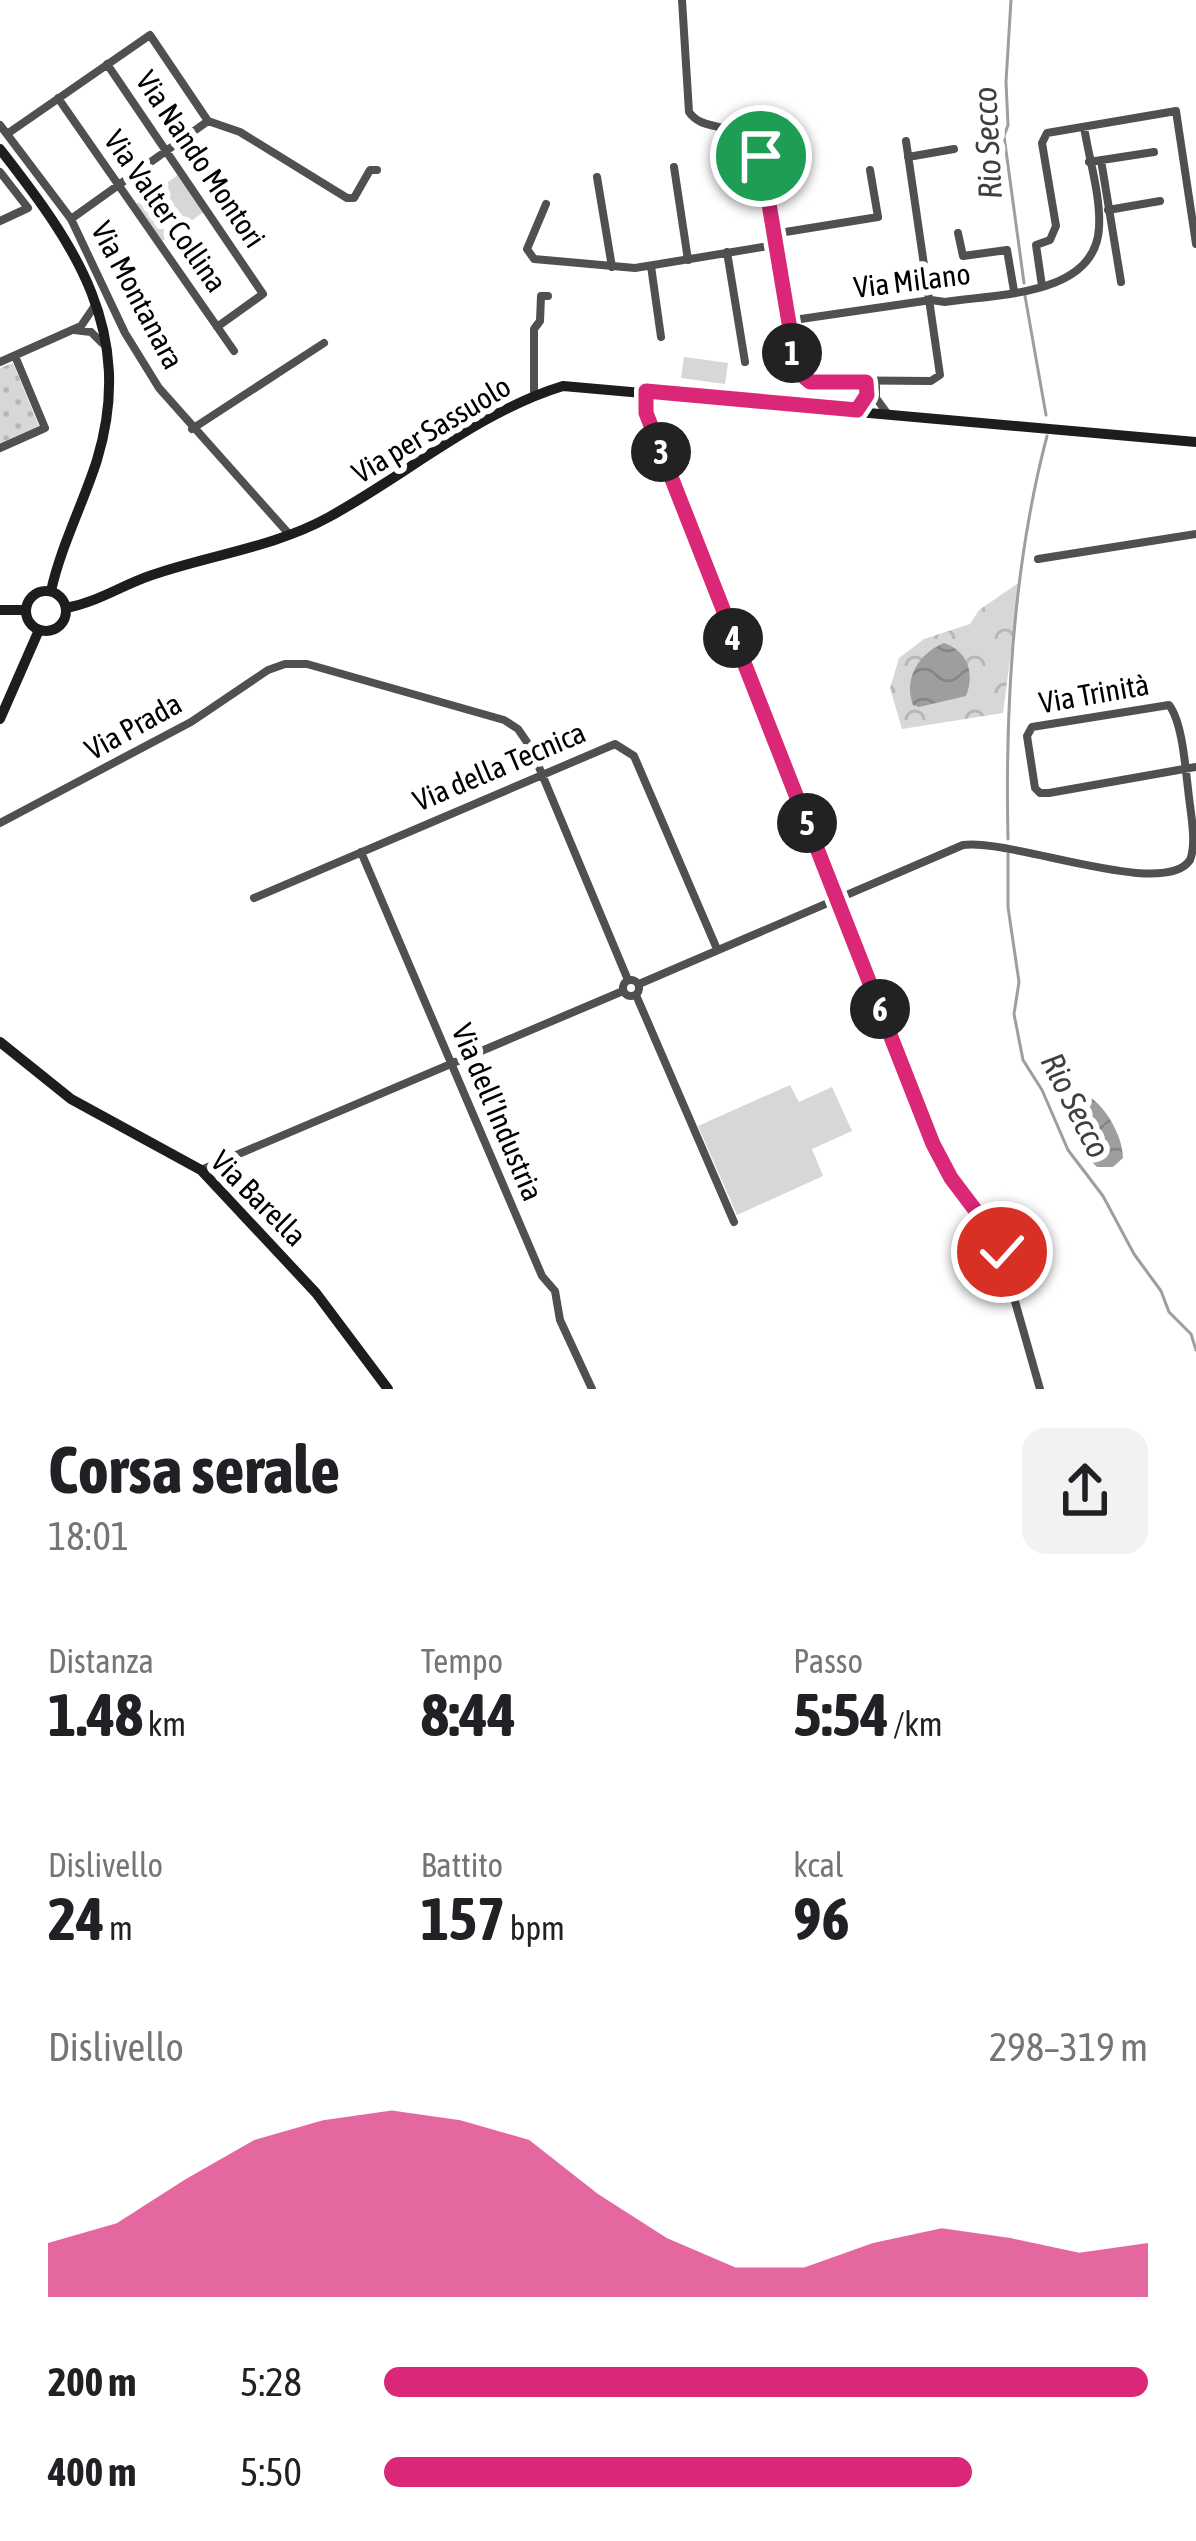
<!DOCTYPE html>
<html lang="it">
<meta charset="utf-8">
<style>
body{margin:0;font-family:"Asap Condensed",sans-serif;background:#f2f2f2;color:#202124;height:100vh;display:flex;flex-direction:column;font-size:45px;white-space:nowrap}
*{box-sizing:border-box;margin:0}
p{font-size:39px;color:#757577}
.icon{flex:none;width:66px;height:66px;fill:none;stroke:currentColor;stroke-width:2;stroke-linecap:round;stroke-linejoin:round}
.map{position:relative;height:1389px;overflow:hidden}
.sheet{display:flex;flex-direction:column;background:#fff;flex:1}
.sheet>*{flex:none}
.pin{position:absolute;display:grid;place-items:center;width:102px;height:102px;color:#fff;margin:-51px;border:6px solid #fff;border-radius:50%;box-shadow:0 3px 12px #0007}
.km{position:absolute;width:60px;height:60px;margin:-30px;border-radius:50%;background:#222;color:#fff;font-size:33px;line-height:60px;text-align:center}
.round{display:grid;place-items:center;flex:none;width:126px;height:126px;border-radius:24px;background:#f2f2f2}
.overview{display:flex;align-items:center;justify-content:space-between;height:204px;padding:0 48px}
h1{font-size:66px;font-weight:700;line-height:90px}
.stats{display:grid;grid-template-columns:repeat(3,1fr);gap:18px;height:204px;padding:12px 48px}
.stats div{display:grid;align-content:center}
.stats b{font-size:60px;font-weight:700}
.stats small{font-size:33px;font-weight:400}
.stats p{font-size:33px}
.chart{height:336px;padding:24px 48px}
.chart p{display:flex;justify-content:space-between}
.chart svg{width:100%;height:216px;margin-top:12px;fill:#db2777;opacity:.7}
ul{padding:0 48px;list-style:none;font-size:39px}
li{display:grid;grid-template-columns:192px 144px 1fr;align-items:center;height:90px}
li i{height:30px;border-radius:15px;background:#db2777}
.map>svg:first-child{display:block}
.grass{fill:url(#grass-dots)}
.forest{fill:url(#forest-crowns)}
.garden{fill:#d7d7d7}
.water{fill:url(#water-waves)}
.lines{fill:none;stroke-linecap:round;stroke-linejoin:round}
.stream{stroke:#9e9e9e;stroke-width:3}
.street{stroke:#505050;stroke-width:8}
.secondary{stroke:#1d1d1d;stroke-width:10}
.route-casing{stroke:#fff;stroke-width:24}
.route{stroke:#db2777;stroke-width:15}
.labels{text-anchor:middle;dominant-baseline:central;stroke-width:12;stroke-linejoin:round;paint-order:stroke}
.street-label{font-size:30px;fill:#000;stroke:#fff}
.water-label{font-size:33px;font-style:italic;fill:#3f3f3f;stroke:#fff}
</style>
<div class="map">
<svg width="1196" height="1389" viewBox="0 0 1196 1389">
<defs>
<pattern id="grass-dots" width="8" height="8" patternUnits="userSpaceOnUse" patternTransform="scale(3)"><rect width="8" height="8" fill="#d7d7d7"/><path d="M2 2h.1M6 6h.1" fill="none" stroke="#b7b7b7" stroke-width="1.8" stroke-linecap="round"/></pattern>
<pattern id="forest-crowns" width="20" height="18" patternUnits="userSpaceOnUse" patternTransform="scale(3)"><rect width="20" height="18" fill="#d7d7d7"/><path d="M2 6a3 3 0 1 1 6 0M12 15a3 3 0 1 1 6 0" fill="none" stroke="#b7b7b7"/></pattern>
<pattern id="water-waves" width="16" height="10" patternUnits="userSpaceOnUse" patternTransform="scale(3)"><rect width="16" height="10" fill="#9e9e9e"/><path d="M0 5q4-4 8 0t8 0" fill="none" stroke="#868686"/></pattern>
</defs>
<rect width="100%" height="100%" fill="#fff"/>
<path class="grass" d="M13 363 39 426 0 443V368Z"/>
<path class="forest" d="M1020 582 1003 713 902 729 890 688 899 658 924 639 970 624 979 610Z"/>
<path class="garden" d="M178 175 204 212 162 241 136 204Z
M684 357 728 363 725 384 681 378Z
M790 1085 799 1102 832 1087 852 1131 812 1149 823 1176 737 1215 698 1126Z"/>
<path class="water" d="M944 643C968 651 975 674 966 696L919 707 913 705C903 679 919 653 944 643Z
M1084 1094C1104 1102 1123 1136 1123 1158L1113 1167H1097L1091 1161 1072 1131 1067 1108Z"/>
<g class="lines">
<path class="stream" d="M1011 0 1006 82 1008 125 1004 136 1024 283
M1025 296 1046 415
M1008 839C1005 706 1013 565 1047 436
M1008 854V907L1019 982 1014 1014 1023 1060 1042 1090 1068 1150 1103 1196 1134 1254 1161 1291 1169 1312 1191 1334 1196 1350"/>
<path class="street" d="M682 0 689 112C705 135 736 116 761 156L793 359 804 380 931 381 940 375 906 141
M107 64 263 294 217 327
M58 98 234 351
M208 121 240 132 347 198H354L370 170H377
M0 125 71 219 125 333 159 388 289 534
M7 134 150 35 208 121 71 219
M908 157 954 149
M1101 160 1121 282
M1089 162 1154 152
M674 167 688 260
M0 172 28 208 0 221
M597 177 612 267
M546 204 527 249 534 259 635 268 775 245
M1108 210 1160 201
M958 233 963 256 1007 250 1014 291
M773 234 878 217 870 170
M727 252 745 362
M651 266 661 337
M1042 286 1036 245 1050 240 1056 226 1042 143 1047 133 1176 111 1196 244
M787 321 931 300 945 302C995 294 1095 297 1099 228 1101 196 1089 159 1084 127
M74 330 91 332 102 343
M0 362 81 326 94 307
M866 382 868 411
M876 382V398L887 413
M646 391 648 422 933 1144 951 1178 998 1242 1040 1389
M534 396V329L540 321 541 296H548
M192 429 324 343
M0 448 45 428 15 356
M1038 559 1196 534
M0 823 191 722 268 670 285 664H307L504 720 518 729 531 748 628 980
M361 852 542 1276 555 1291 560 1320 592 1389
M254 898 615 744 634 756 717 949
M623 988a8 8 0 1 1 16 0a8 8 0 1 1-16 0Z
M639 984 963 845C1011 838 1164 900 1190 860 1196 845 1192 821 1190 805 1186 779 1184 724 1169 705L1032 727 1027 736 1035 788 1040 793H1049L1184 769 1196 767
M636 995 734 1222
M201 1170 623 991"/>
<path class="secondary" d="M0 149C75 245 136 331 97 460 83 504 61 546 51 591
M26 611a20 20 0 1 1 40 0a20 20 0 1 1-40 0Z
M66 608C98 602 122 585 152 575 210 555 275 547 329 517 406 475 478 412 563 386L1196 442
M0 610H26
M0 719 39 630
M0 1042 71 1099 201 1170 316 1293 388 1389"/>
</g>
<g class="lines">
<defs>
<path id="route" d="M761 156 797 371 810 382H866L867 395 857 410 646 391V413L933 1144 951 1178 994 1235 1002 1252"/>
</defs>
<use href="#route" class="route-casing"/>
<use href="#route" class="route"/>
</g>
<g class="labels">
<g class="street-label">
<text transform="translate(201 159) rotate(56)">Via Nando Montori</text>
<text transform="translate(166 211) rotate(55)">Via Valter Collina</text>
<text transform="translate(912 280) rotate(-7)">Via Milano</text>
<text transform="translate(138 295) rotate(62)">Via Montanara</text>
<text transform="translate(431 429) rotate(-31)">Via per Sassuolo</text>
<text transform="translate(1094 693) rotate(-10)">Via Trinità</text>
<text transform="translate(133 726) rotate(-29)">Via Prada</text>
<text transform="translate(499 766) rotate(-23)">Via della Tecnica</text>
<text transform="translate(498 1112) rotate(67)">Via dell’Industria</text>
<text transform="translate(259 1198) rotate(45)">Via Barella</text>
</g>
<g class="water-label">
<text transform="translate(987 143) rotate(-93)">Rio Secco</text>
<text transform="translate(1076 1105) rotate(63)">Rio Secco</text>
</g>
</g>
</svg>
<div class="pin" style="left:761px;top:156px;background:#1e9e55"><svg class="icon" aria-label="arrive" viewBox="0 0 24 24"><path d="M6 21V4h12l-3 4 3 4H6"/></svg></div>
<div class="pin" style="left:1002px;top:1252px;background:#d93025"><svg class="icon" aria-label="check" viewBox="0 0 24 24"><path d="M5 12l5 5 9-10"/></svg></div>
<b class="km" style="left:792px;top:353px">1</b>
<b class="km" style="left:661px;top:452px">3</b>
<b class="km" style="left:733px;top:638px">4</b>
<b class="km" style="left:807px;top:823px">5</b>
<b class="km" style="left:880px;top:1009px">6</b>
</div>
<section class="sheet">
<div class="overview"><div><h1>Corsa serale</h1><p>18:01</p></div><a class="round"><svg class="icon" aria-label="share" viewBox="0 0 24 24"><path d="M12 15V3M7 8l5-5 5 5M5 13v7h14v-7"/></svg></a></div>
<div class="stats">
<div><p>Distanza</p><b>1.48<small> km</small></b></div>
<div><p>Tempo</p><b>8:44</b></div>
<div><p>Passo</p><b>5:54<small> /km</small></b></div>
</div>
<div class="stats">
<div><p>Dislivello</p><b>24<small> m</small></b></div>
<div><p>Battito</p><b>157<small> bpm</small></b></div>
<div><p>kcal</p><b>96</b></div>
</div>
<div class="chart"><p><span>Dislivello</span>298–319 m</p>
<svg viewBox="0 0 160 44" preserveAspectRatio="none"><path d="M0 44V33L10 29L20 20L30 12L40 8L50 6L60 8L70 12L80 23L90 32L100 38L110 38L120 33L130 30L140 32L150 35L160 33V44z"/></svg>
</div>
<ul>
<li><b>200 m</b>5:28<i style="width:100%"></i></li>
<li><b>400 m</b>5:50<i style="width:77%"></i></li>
</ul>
</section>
